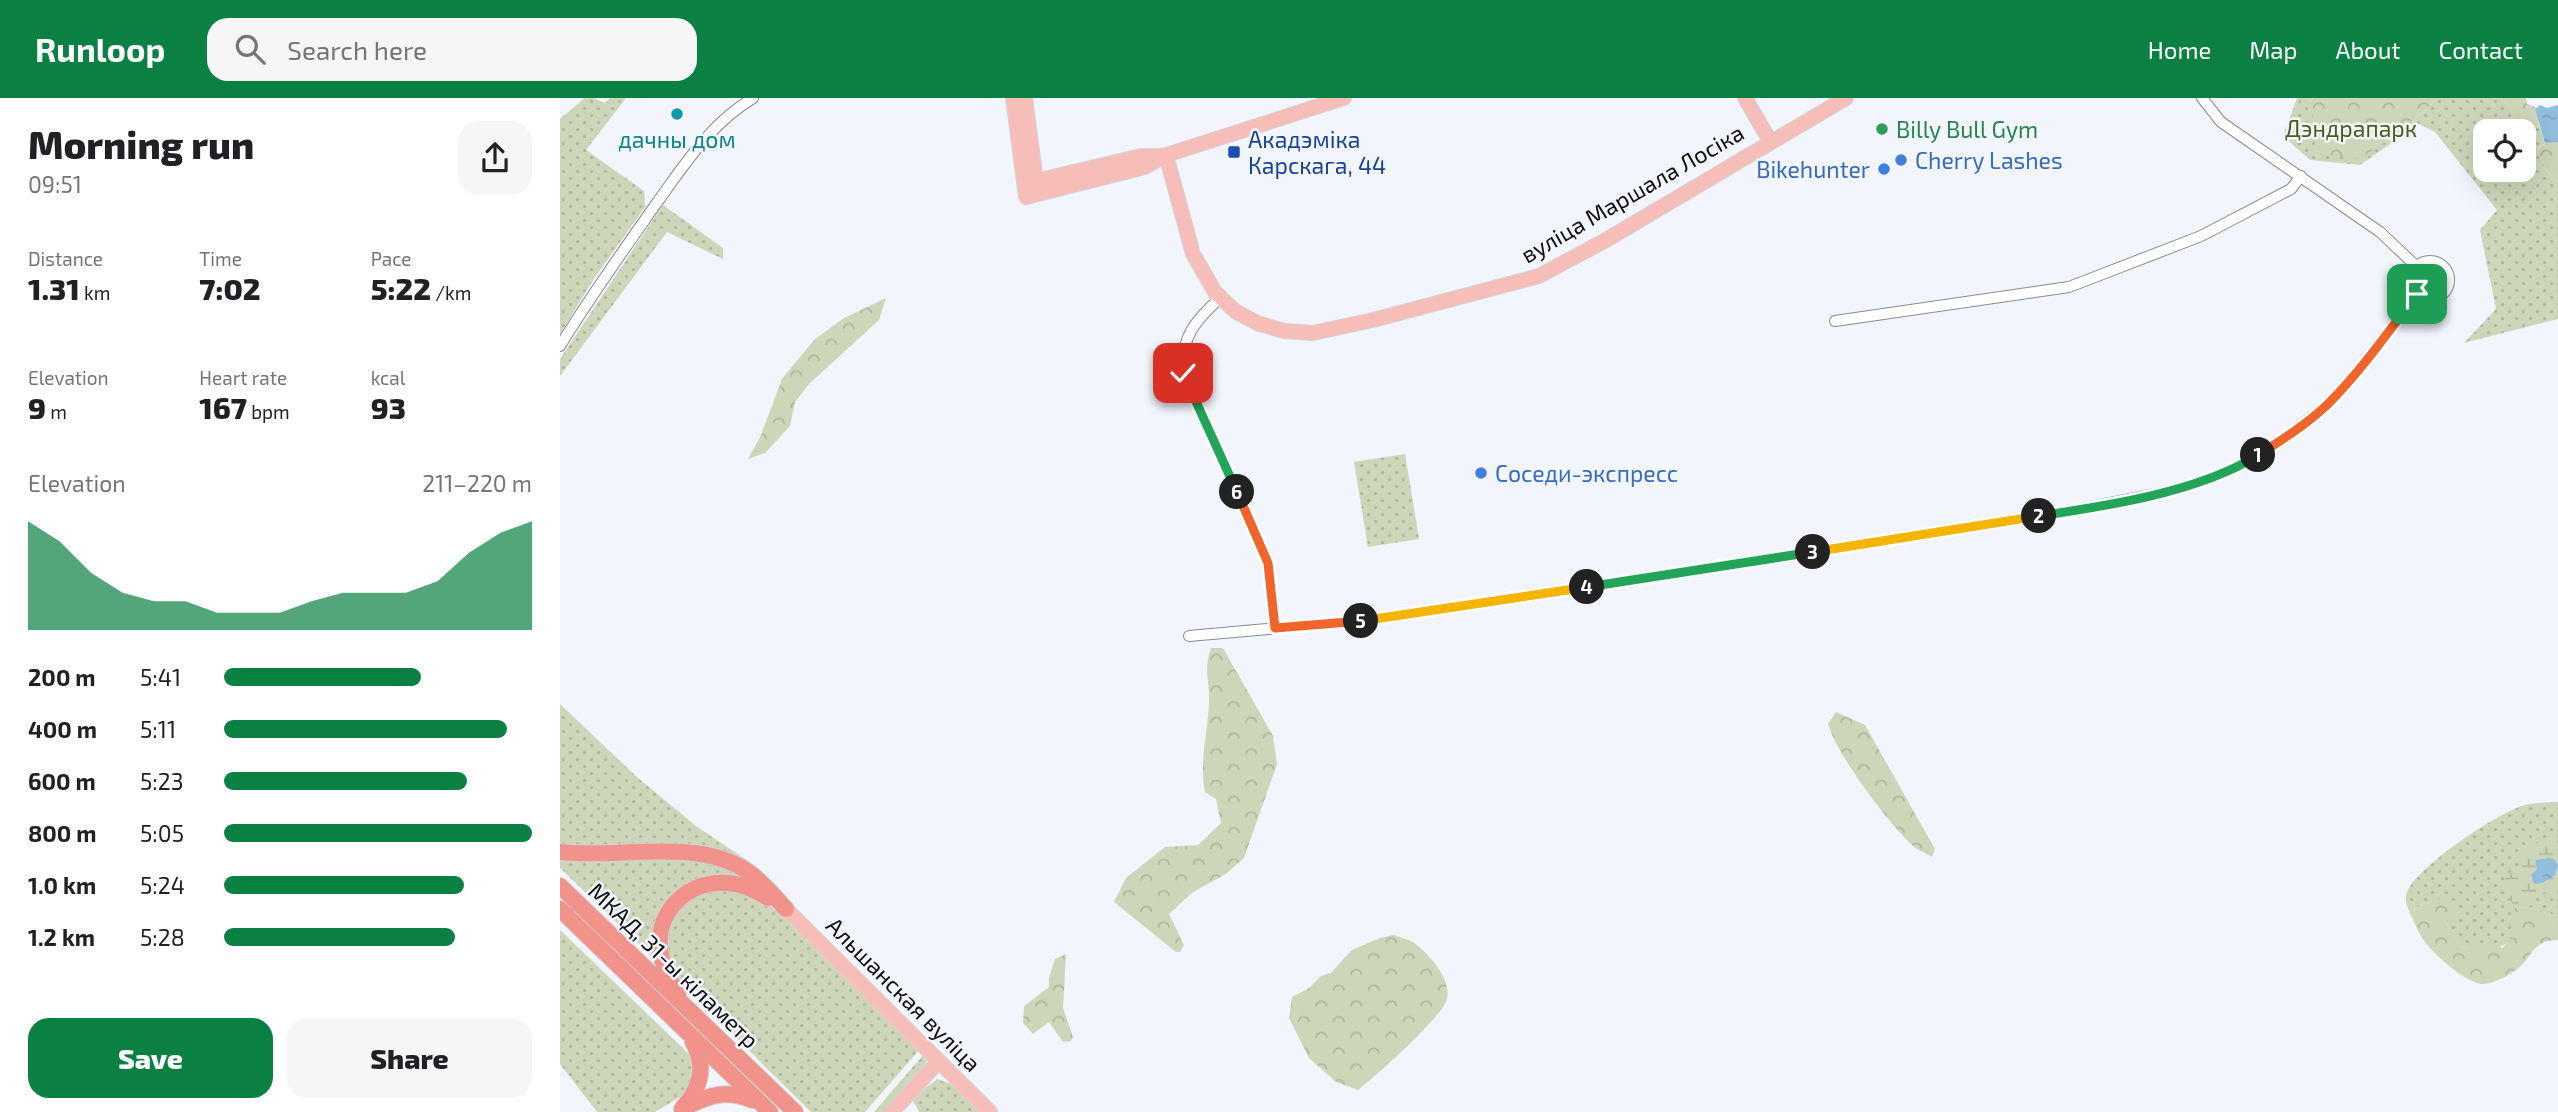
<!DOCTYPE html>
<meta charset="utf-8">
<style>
body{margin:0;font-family:"Exo 2",sans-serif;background:#f6f6f6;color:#202124;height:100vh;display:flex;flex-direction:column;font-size:26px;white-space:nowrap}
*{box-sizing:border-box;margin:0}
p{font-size:23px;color:#757577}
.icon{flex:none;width:38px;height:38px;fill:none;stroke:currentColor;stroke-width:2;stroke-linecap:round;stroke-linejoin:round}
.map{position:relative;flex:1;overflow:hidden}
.panel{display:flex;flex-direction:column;background:#fff;width:560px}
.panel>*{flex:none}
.controls{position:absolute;left:1913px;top:21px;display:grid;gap:14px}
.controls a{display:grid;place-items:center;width:63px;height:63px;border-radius:14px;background:#fff;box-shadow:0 7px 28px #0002;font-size:35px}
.pin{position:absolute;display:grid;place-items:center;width:60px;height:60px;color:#fff;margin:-30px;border-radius:14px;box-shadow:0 4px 10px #0006}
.km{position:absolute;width:35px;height:35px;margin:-18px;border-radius:50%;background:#222;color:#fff;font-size:19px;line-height:35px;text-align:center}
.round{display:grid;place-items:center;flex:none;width:74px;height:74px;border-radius:21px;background:#f6f6f6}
.head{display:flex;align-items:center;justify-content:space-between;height:119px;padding:0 28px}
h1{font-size:38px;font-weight:800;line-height:52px}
.figures{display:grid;grid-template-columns:repeat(3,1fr);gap:10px;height:119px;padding:7px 28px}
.figures div{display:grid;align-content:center}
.figures b{font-size:30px;font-weight:800}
.figures small{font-size:19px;font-weight:400}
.figures p{font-size:19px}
.chart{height:196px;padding:14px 28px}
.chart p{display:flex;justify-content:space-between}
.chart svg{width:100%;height:126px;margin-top:7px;fill:#0b8043;opacity:.7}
.cta{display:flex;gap:14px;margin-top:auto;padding:14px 28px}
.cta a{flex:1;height:80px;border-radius:21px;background:#0b8043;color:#fff;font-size:28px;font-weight:800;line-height:80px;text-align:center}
.cta a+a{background:#f6f6f6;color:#202124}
ul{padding:0 28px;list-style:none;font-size:23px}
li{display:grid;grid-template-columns:112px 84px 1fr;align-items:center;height:52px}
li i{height:18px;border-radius:9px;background:#0b8043}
header{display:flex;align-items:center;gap:42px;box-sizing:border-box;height:98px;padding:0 35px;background:#0b8043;color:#fff}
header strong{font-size:33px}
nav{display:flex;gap:38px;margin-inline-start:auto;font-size:24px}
.search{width:490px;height:63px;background:#f6f6f6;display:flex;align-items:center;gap:18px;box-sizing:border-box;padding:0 24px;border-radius:21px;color:#757577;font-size:26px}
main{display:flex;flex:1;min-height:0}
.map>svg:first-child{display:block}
.green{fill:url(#green-dots);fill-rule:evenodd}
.forest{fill:url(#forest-crowns)}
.wetland{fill:url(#wetland-marsh)}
.water{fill:url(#water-ripples)}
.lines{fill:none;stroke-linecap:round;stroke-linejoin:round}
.minor-casing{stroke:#888b91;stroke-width:12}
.major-casing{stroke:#d3d4d4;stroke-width:16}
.highway-casing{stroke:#d3d4d4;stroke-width:18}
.minor{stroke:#fff;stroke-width:10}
.major{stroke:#f7beb9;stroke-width:14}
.highway{stroke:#f1928b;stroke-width:16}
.split-1-casing{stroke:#fff;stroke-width:14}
.split-2-casing{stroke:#fff;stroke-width:14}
.split-3-casing{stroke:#fff;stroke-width:14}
.split-4-casing{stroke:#fff;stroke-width:14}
.split-5-casing{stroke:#fff;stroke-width:14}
.split-6-casing{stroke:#fff;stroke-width:14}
.split-7-casing{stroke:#fff;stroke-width:14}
.split-1{stroke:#f0652b;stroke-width:9}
.split-2{stroke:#22a559;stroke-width:9}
.split-3{stroke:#f5b400;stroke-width:9}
.split-4{stroke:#22a559;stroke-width:9}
.split-5{stroke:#f5b400;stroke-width:9}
.split-6{stroke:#f0652b;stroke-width:9}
.split-7{stroke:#22a559;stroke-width:9}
.culture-dot{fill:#0f9aa8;stroke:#f2f5fc;stroke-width:2.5}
.leisure-dot{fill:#2e9e5b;stroke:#f2f5fc;stroke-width:2.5}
.transit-dot{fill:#1a4fb4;stroke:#f2f5fc;stroke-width:2.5}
.shop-dot{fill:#3f7fe0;stroke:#f2f5fc;stroke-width:2.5}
.labels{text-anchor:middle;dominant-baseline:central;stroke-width:5;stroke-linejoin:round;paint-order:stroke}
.park-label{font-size:23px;fill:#4d5c16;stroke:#f2f5fc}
.leisure-label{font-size:23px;fill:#27864d;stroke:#f2f5fc;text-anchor:start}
.culture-label{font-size:23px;fill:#0d838f;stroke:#f2f5fc}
.transit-label{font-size:23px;fill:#164399;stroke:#f2f5fc;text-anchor:start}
.shop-label{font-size:23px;fill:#366cbe;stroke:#f2f5fc;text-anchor:start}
.street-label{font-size:23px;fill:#0d0f11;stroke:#f2f5fc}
</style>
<header>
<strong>Runloop</strong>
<div class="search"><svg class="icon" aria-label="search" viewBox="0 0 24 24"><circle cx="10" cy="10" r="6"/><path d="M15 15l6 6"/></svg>Search here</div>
<nav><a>Home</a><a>Map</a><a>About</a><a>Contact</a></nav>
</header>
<main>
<section class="panel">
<div class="head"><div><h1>Morning run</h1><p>09:51</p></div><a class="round"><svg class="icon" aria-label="share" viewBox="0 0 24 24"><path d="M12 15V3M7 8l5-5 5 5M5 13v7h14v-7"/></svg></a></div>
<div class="figures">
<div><p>Distance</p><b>1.31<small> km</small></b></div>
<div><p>Time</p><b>7:02</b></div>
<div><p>Pace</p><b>5:22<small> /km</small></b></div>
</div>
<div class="figures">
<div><p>Elevation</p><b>9<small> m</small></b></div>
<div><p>Heart rate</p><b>167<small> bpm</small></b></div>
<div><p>kcal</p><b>93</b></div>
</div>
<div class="chart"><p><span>Elevation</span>211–220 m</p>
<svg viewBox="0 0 160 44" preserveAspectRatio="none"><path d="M0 44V6L10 13L20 24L30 31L40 34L50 34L60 38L70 38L80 38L90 34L100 31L110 31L120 31L130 27L140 17L150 10L160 6V44z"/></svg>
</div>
<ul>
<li><b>200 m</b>5:41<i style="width:64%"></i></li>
<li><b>400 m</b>5:11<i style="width:92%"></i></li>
<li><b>600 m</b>5:23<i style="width:79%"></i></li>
<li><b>800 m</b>5:05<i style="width:100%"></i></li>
<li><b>1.0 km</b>5:24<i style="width:78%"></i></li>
<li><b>1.2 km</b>5:28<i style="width:75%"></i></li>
</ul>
<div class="cta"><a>Save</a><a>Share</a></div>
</section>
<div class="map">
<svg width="1998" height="1014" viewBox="0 0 1998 1014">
<defs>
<pattern id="green-dots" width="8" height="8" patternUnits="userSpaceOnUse" patternTransform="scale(1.75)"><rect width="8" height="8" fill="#cdd6b9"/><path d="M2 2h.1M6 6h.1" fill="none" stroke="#afb69e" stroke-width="1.8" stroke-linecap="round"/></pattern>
<pattern id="forest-crowns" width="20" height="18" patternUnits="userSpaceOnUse" patternTransform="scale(1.75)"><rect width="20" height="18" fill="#cdd6b9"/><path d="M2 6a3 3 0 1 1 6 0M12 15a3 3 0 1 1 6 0" fill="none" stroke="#afb69e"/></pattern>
<pattern id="wetland-marsh" width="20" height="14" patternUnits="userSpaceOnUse" patternTransform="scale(1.75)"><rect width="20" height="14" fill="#cdd6b9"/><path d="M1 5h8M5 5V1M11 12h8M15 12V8" fill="none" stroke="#afb69e"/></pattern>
<pattern id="water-ripples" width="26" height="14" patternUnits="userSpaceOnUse" patternTransform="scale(1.75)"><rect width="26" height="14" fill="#92bede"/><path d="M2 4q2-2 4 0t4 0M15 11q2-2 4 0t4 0" fill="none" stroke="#7da2bd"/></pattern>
</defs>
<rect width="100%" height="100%" fill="#f2f5fc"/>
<path class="green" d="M25 0H33L45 5 50 0H66L26 52 84 93 85 109 33 182 0 236V21Z
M1737 0H1754L1750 4 1841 34 1878 0H1943L1965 34 1979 27 1985 45 1978 50 1985 70 1998 86V221L1904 245 1936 211 1920 132 1937 112 1875 34 1859 26 1800 67 1750 62 1723 38ZM1925 33H1964V72H1925Z
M103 107 163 150V161L107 134 0 278V261Z
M845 356 859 441 808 449 794 364Z
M0 606 78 680 136 728 191 765 0 749Z
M1998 704V818L1969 809 1956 810 1949 844C1937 853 1915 851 1901 849L1889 833 1887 823 1864 804 1850 815C1847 808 1844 802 1847 794 1857 769 1938 714 1965 707 1975 704 1987 705 1998 704Z
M0 759H129L157 764 194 784 121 794 97 863 0 770Z
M167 789 207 804 219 811 361 950 305 1014H251L122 886C110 870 102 850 107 829 109 818 123 805 130 797Z
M0 832 128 955 134 969 131 987 120 999 95 1014H37L0 966Z
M364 956 367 962 360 977 324 1014H314Z
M377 981 392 986 421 1014H359L352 1001Z"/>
<path class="forest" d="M1754 0H1878L1841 34 1799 61 1759 55 1750 4Z
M1943 0H1966L1967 6 1975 9 1979 27 1965 34Z
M1998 44V86L1985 70 1977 52 1985 45Z
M326 200 319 222 249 286 235 304 230 328 205 355 188 361 201 337 222 281 254 242 284 220Z
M651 550H663L713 638 717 666 684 760 666 776 633 794 609 816 624 847 620 854H616L554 804 566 780 605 749 638 747 661 725 656 701 645 694C639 664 648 634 649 605 650 583 643 572 651 550Z
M1276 614 1305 627 1375 751 1372 759C1366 755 1358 752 1353 748 1328 725 1277 657 1268 626Z
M1877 800 1889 802 1900 817 1887 823 1889 833 1901 849 1908 850 1928 843 1942 850 1949 844 1955 810 1969 809 1998 818V842C1971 842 1973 860 1956 872 1948 878 1931 887 1921 886 1902 882 1873 856 1862 840 1857 832 1854 823 1850 815L1864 804Z
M834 837C841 840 849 841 854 845 870 857 894 883 886 904 879 921 815 979 798 992L776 984 749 960 729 920 732 899 749 890 761 878 771 875 792 852 820 840Z
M506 856 503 910 513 939 511 943 503 944 489 924 473 936 463 925 464 908 489 889V880L495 861Z"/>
<path class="wetland" d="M1996 740 1998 742V767L1994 761 1975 762 1977 771 1995 777 1998 772V787L1990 793 1970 799 1969 809 1955 810 1941 785 1949 776 1961 771 1958 755 1981 743Z"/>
<path class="water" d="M1980 7 1987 10 1998 7V44L1985 45 1975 11Z
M1989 760 1994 761 1998 767 1995 777 1983 785 1974 786 1971 777 1977 771 1975 762Z"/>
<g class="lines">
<defs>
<path id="minor" d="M1642 0 1661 24 1820 134 1857 169
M1851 182a19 19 0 1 1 38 0a19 19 0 1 1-38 0Z
M660 200C634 224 621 239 623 275L708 465 715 530
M1275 223 1509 189 1641 138 1731 91 1741 78
M0 248C30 199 63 153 96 106 125 66 150 26 193 0
M629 538 809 522 1485 418 1610 393 1663 376 1690 362 1726 339 1767 307 1796 275 1857 196"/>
<path id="major" d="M453 0 466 99 585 69 606 57 784 0
M465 0 476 83 581 58H601
M1185 0 1210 43
M606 57 633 156 655 194 675 213 697 225 724 233 753 235 813 222 979 178 1046 142 1286 0
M226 811 430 1014
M332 1014 378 964"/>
<path id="highway" d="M0 754C58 761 136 739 187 773 202 783 214 798 226 811
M0 788 235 1014
M0 811 210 1014
M118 897C110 882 102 867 100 851 96 812 130 781 168 785 183 786 196 792 208 800
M128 1008C151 996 167 992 192 1002
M122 1011C140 990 147 970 133 944"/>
</defs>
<use href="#minor" class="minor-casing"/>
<use href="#major" class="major-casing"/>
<use href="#highway" class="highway-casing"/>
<use href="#minor" class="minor"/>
<use href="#major" class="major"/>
<use href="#highway" class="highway"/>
</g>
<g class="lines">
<defs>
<path id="split-1" d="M1698 357C1722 342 1747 326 1768 306 1801 273 1829 233 1857 196"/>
<path id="split-2" d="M1479 418C1546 408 1640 394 1698 357"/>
<path id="split-3" d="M1253 454 1479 418"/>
<path id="split-4" d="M1027 489 1253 454"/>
<path id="split-5" d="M801 523 1027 489"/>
<path id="split-6" d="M677 394 708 465 715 530 801 523"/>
<path id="split-7" d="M623 275 677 394"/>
</defs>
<use href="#split-1" class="split-1-casing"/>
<use href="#split-2" class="split-2-casing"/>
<use href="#split-3" class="split-3-casing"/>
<use href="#split-4" class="split-4-casing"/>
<use href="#split-5" class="split-5-casing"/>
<use href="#split-6" class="split-6-casing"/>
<use href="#split-7" class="split-7-casing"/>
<use href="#split-1" class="split-1"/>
<use href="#split-2" class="split-2"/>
<use href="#split-3" class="split-3"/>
<use href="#split-4" class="split-4"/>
<use href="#split-5" class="split-5"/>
<use href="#split-6" class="split-6"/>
<use href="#split-7" class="split-7"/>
</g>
<circle class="culture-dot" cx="117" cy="16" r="7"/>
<circle class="leisure-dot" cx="1322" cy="31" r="7"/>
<rect class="transit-dot" x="667" y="47" width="14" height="14" rx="3.5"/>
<g class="shop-dot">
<circle cx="1341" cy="62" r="7"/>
<circle cx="1324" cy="71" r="7"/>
<circle cx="921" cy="375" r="7"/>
</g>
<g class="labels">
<g class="park-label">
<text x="1791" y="30">Дэндрапарк</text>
</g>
<g class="leisure-label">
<text x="1336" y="31">Billy Bull Gym</text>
</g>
<g class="culture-label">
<text x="117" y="41">дачны дом</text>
</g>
<g class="transit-label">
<text x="688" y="41">Акадэміка<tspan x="688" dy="26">Карскага, 44</tspan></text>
</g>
<g class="shop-label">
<text x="1355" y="62">Cherry Lashes</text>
<text x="1310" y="71" text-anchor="end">Bikehunter</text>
<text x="935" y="375">Соседи-экспресс</text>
</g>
<g class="street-label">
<text transform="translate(1072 95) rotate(-30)">вуліца Маршала Лосіка</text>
<text transform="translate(114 867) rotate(44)">МКАД, 31-ы кіламетр</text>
<text transform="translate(344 896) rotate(45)">Альшанская вуліца</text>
</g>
</g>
</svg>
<div class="controls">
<a><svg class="icon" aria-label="locate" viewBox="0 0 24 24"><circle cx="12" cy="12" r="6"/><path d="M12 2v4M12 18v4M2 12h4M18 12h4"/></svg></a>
</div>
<div class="pin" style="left:1857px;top:196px;background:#1e9e55"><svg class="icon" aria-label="arrive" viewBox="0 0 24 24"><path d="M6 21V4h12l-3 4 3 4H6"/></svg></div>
<div class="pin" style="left:623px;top:275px;background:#d93025"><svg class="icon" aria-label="check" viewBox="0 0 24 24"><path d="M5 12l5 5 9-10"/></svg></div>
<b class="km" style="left:1698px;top:357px">1</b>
<b class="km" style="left:1479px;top:418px">2</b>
<b class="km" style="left:1253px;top:454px">3</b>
<b class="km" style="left:1027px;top:489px">4</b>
<b class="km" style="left:801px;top:523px">5</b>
<b class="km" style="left:677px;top:394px">6</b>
</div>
</main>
